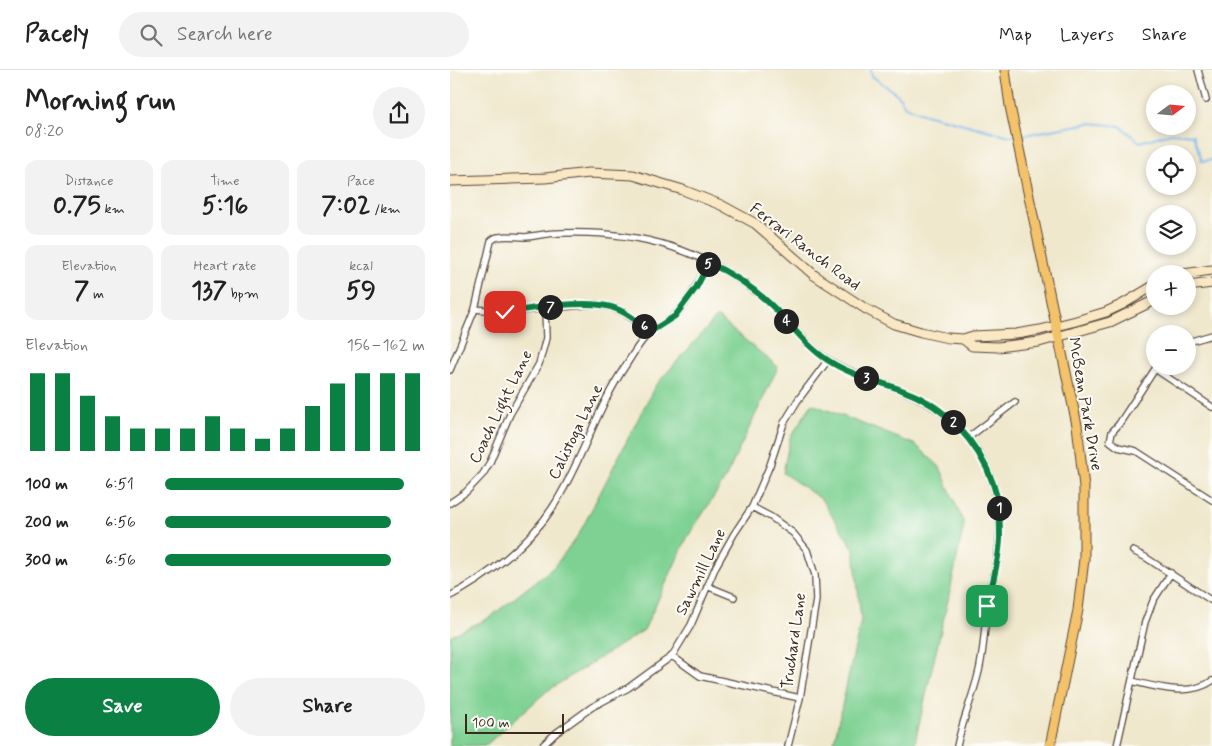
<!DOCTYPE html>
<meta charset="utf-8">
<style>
body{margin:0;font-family:Mynerve,sans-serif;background:#f2f2f2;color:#222;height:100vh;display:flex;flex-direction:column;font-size:19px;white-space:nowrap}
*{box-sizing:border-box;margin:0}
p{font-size:16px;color:#767676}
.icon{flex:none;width:28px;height:28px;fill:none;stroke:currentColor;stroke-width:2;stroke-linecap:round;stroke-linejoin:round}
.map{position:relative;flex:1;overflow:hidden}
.side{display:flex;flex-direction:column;background:#fff;width:450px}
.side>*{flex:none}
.needle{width:32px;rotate:74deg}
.buttons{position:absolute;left:696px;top:15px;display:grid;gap:10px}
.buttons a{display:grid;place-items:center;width:50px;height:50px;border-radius:50%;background:#fff;box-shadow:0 2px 8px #0003;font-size:25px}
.scale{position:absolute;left:15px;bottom:12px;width:99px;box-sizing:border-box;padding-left:5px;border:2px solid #3b2a1e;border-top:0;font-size:14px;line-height:18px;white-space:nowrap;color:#3b2a1e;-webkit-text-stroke:4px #fdfcf7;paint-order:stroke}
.pin{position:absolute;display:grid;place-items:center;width:42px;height:42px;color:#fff;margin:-21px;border-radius:10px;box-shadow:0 2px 8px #0006}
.km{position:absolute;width:25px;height:25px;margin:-12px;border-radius:50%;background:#222;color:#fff;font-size:14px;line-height:25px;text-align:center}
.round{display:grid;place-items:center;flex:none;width:52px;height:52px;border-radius:26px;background:#f2f2f2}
.headline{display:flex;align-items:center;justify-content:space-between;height:85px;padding:0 25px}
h1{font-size:28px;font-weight:800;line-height:38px}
.stats{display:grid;grid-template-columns:repeat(3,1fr);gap:8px;height:85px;padding:5px 25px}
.stats div{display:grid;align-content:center;border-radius:12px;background:#f2f2f2;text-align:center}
.stats b{font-size:25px;font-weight:800}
.stats small{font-size:14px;font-weight:400}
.stats p{font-size:14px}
.chart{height:140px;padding:10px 25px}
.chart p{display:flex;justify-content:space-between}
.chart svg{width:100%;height:90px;margin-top:5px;stroke:#0b8043;stroke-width:6}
.cta{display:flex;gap:10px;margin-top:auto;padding:10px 25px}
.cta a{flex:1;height:58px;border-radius:30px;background:#0b8043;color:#fff;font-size:20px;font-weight:800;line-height:58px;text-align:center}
.cta a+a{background:#f2f2f2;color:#222}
ul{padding:0 25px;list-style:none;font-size:16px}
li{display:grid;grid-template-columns:80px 60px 1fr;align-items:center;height:38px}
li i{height:12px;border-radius:6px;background:#0b8043}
header{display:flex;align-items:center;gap:30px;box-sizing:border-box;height:70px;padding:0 25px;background:#fff;border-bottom:1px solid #e0e0e0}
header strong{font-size:24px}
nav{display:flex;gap:28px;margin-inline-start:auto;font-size:18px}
.search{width:350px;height:45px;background:#f2f2f2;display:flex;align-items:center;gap:12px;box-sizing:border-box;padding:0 18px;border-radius:28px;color:#767676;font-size:19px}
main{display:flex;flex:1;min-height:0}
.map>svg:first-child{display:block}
.green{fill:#7ed193;stroke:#5c7e58}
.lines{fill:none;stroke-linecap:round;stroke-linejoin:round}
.stream{stroke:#7ab7ec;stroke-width:2}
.street-casing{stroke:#564638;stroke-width:8}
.secondary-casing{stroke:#564638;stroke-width:11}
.primary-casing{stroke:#564638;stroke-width:11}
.street{stroke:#fff;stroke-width:5.5}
.secondary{stroke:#fae7c3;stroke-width:9}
.primary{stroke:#f3c26a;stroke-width:9}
.route-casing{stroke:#fff;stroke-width:10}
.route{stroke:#0b8043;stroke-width:6}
.labels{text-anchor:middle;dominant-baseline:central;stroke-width:4;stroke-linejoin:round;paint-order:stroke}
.street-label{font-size:16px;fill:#3b2a1e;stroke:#fdfcf7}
</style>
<header>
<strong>Pacely</strong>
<div class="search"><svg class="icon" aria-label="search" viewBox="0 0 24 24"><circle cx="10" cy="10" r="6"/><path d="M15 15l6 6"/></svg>Search here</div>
<nav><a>Map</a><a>Layers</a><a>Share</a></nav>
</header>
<main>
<section class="side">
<div class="headline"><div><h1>Morning run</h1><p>08:20</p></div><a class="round"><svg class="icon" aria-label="share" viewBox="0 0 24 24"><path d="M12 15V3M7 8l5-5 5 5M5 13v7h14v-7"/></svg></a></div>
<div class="stats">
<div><p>Distance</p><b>0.75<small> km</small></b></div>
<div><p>Time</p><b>5:16</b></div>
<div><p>Pace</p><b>7:02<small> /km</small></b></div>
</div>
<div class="stats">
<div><p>Elevation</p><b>7<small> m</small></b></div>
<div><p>Heart rate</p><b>137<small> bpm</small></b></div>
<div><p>kcal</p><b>59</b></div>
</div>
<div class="chart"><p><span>Elevation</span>156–162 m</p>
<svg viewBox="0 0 160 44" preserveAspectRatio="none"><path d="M5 44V6M15 44V6M25 44V17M35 44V27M45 44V33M55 44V33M65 44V33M75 44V27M85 44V33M95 44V38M105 44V33M115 44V22M125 44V11M135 44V6M145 44V6M155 44V6"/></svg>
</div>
<ul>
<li><b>100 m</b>6:51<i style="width:92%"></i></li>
<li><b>200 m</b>6:56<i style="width:87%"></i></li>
<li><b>300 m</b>6:56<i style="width:87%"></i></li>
</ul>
<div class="cta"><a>Save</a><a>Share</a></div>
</section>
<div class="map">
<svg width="762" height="676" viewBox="0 0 762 676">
<rect width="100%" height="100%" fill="#fdfcf7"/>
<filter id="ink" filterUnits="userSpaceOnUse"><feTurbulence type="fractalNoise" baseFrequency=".02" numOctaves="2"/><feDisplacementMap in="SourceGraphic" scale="10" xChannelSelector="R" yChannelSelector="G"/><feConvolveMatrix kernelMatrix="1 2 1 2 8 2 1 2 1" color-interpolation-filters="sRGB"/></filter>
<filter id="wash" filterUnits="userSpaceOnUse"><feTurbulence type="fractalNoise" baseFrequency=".0096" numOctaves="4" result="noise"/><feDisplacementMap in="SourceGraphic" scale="20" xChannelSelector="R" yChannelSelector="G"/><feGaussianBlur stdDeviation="1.12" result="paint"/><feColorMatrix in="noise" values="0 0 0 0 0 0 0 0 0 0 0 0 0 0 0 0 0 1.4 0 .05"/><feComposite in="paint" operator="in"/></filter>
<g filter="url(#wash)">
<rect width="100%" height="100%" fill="#f0e8cd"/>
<path class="green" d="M267 247 328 297 274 411 237 468 194 560 97 621 36 675 0 676V566L39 548 104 497 129 464 205 316Z
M362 334 466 375 490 397 514 454 501 517 464 676H383L411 550 404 479 371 429 333 403 340 368Z"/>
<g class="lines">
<path class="stream" d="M421 0 422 6 448 25 455 36 475 44 560 66H564
M568 66 640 53 670 56 690 72 721 63 743 65 752 91 762 90"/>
</g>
</g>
<g filter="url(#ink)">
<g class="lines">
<defs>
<path id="street" d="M748 0 756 30
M25 239 55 242 145 234 161 237 173 242 200 262
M738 272 762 265
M707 296 669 354 662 362 660 371 668 377 686 381 762 430
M705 299 762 337
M0 300 25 239 41 171C43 169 46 167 49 167 56 165 66 167 75 167 86 166 97 163 109 163 189 160 256 179 317 231 339 250 355 276 380 291 401 304 425 310 448 319 489 334 523 364 540 405 550 432 552 461 547 490 545 506 539 521 537 537 534 560 534 583 528 605 522 629 512 652 507 676
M519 367 565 332
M0 433 16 422 33 404 40 392 60 344 89 294 96 268 95 238
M302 437 321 447 343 463 357 480 365 505 366 530 350 628 338 676
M683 481 695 487 762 531
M257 516 284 527
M0 526C36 508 81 472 103 437 132 392 146 339 176 295 183 284 191 270 201 261 209 255 219 252 226 244 240 229 249 211 259 193
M222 586 250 606 350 628
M682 611C706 617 739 627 762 611
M92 676 106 663 142 637 178 618 222 586 241 555 266 496 284 464 302 437 320 395 334 353 348 330 378 290
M667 676 695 552 703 531 721 503"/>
<path id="secondary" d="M0 111 95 108 139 103 183 105 233 120 271 135 306 154 364 205 416 239 444 254 471 262 498 268 513 269 523 266 566 264 590 260 626 251 656 242 673 234 705 215
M733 204 762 200
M738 216 762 213
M513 269 522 276 548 277 589 272 660 252 705 230"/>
<path id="primary" d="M555 0 560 36 627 355 634 417V489L628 540 600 676"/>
</defs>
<use href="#street" class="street-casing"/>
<use href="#secondary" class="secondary-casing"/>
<use href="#primary" class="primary-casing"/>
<use href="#street" class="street"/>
<use href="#secondary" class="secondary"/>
<use href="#primary" class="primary"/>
</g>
</g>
<g class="lines" filter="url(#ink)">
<defs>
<path id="route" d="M55 242C85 239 133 229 161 237 175 241 189 252 200 262L225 246 246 218 259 193C281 203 301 216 319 233 339 251 355 276 379 291 407 309 441 313 470 328 508 348 537 386 547 427 550 440 550 456 550 469 549 492 542 514 537 536"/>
</defs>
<use href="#route" class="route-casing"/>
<use href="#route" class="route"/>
</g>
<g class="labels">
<g class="street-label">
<text transform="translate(355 177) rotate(37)">Ferrari Ranch Road</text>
<text transform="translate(635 334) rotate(80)">McBean Park Drive</text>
<text transform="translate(51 337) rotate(-64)">Coach Light Lane</text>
<text transform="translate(126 362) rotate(-64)">Calistoga Lane</text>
<text transform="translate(251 502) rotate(-64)">Sawmill Lane</text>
<text transform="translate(344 571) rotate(-82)">Truchard Lane</text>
</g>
</g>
</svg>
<div class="buttons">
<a><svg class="needle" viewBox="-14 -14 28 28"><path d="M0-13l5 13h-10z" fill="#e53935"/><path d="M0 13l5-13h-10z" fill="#767676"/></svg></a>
<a><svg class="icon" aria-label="locate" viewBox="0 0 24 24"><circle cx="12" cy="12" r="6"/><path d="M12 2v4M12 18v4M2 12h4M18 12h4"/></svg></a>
<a><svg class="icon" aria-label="layers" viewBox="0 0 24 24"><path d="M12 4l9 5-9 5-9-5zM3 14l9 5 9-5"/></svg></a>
<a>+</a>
<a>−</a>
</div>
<div class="scale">100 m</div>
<div class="pin" style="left:537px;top:536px;background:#1e9e55"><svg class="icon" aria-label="arrive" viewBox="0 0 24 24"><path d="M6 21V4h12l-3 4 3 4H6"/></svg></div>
<div class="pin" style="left:55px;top:242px;background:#d93025"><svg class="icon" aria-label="check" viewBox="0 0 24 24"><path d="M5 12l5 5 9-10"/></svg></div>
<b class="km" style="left:549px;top:438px">1</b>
<b class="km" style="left:503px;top:352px">2</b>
<b class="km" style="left:416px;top:308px">3</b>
<b class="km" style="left:336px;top:251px">4</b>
<b class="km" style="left:258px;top:194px">5</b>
<b class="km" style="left:194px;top:256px">6</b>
<b class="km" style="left:100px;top:237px">7</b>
</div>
</main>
